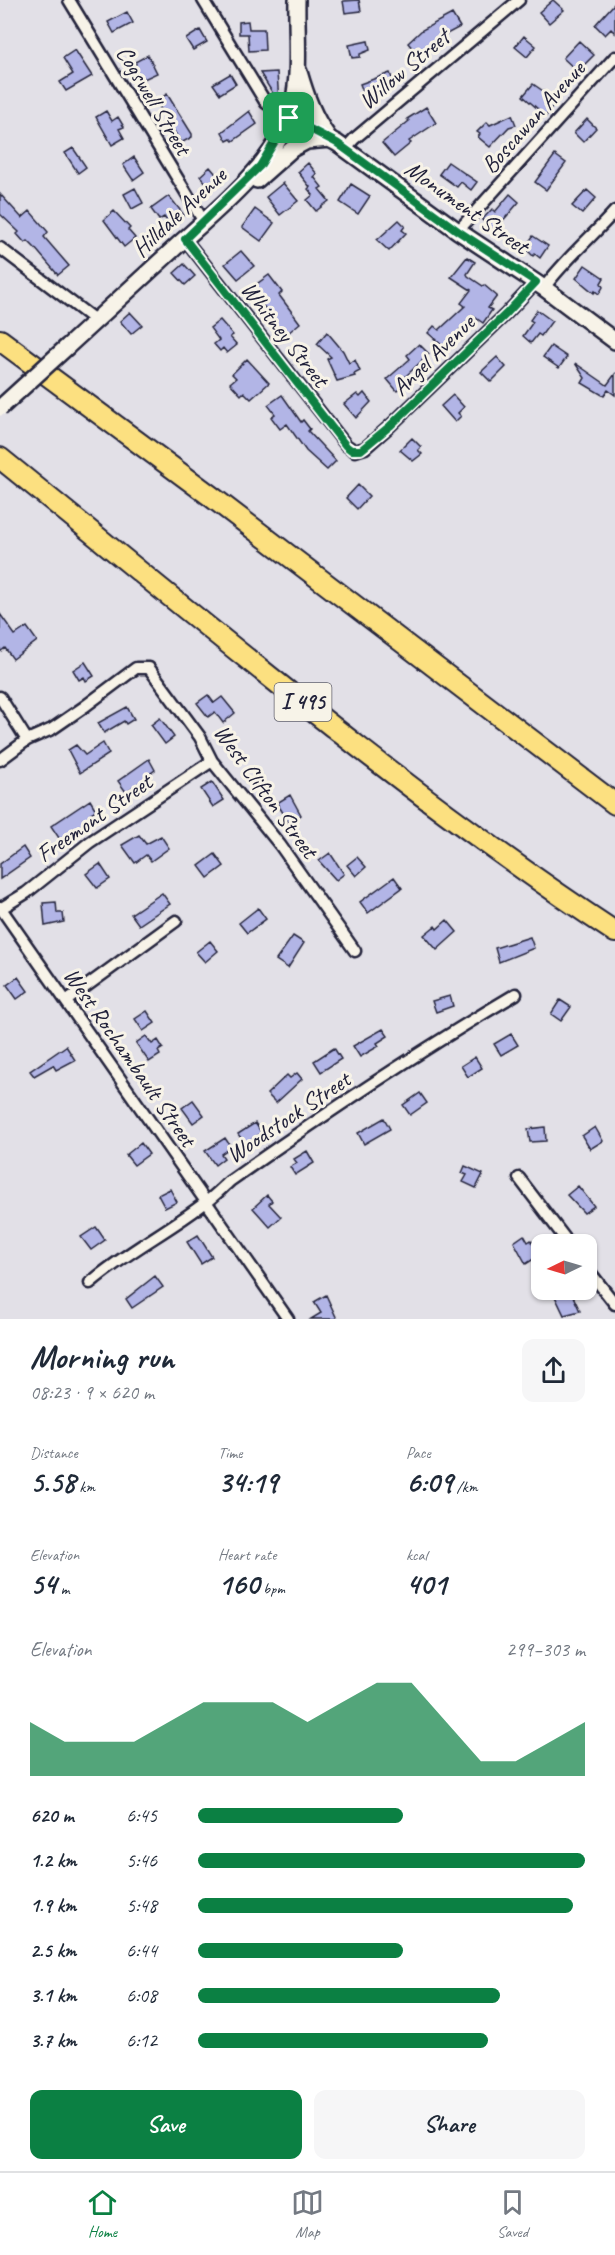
<!DOCTYPE html>
<meta charset="utf-8">
<style>
body{margin:0;font-family:Caveat,sans-serif;background:#f6f6f7;color:#1f2937;height:100vh;display:flex;flex-direction:column;font-size:22px;white-space:nowrap}
*{box-sizing:border-box;margin:0}
p{font-size:20px;color:#747a83}
.icon{flex:none;width:33px;height:33px;fill:none;stroke:currentColor;stroke-width:2;stroke-linecap:round;stroke-linejoin:round}
.map{position:relative;height:1319px;overflow:hidden}
.sheet{display:flex;flex-direction:column;background:#fff;flex:1}
.sheet>*{flex:none}
.needle{width:39px;rotate:265deg}
.buttons{position:absolute;left:531px;top:1234px;display:grid;gap:12px}
.buttons a{display:grid;place-items:center;width:66px;height:66px;border-radius:12px;background:#fff;box-shadow:0 2px 4px #0004;font-size:30px}
.pin{position:absolute;display:grid;place-items:center;width:51px;height:51px;color:#fff;margin:-26px;border-radius:12px;box-shadow:0 3px 9px #0006}
.round{display:grid;place-items:center;flex:none;width:63px;height:63px;border-radius:12px;background:#f6f6f7}
.summary{display:flex;align-items:center;justify-content:space-between;height:102px;padding:0 30px}
h1{font-size:33px;font-weight:700;line-height:45px}
.stats{display:grid;grid-template-columns:repeat(3,1fr);gap:9px;height:102px;padding:6px 30px}
.stats div{display:grid;align-content:center}
.stats b{font-size:30px;font-weight:700}
.stats small{font-size:16px;font-weight:400}
.stats p{font-size:16px}
.chart{height:168px;padding:12px 30px}
.chart p{display:flex;justify-content:space-between}
.chart svg{width:100%;height:108px;margin-top:6px;fill:#0b8043;opacity:.7}
.action{display:flex;gap:12px;margin-top:auto;padding:12px 30px}
.action a{flex:1;height:69px;border-radius:12px;background:#0b8043;color:#fff;font-size:24px;font-weight:700;line-height:69px;text-align:center}
.action a+a{background:#f6f6f7;color:#1f2937}
ul{padding:0 30px;list-style:none;font-size:20px}
li{display:grid;grid-template-columns:96px 72px 1fr;align-items:center;height:45px}
li i{height:15px;border-radius:8px;background:#0b8043}
.dock{display:flex;justify-content:space-around;align-items:center;height:84px;border-top:2px solid #e0e1e3;background:#fff;font-size:16px;color:#747a83}
.dock a{display:grid;justify-items:center;gap:3px}
.dock .current{color:#0b8043}
.map>svg:first-child{display:block}
.building{fill:#b2b5e6;stroke:#22223b;stroke-width:1.5}
.lines{fill:none;stroke-linecap:round;stroke-linejoin:round}
.street-casing{stroke:#22223b;stroke-width:15}
.secondary-casing{stroke:#22223b;stroke-width:20}
.highway-casing{stroke:#22223b;stroke-width:24}
.street{stroke:#f7f3e8;stroke-width:10}
.secondary{stroke:#f7f3e8;stroke-width:15}
.highway{stroke:#fce080;stroke-width:20}
.secondary-bridge-casing{stroke:#22223b;stroke-width:20;stroke-linecap:butt}
.secondary-bridge{stroke:#f7f3e8;stroke-width:15}
.route-casing{stroke:#fff;stroke-width:12}
.route{stroke:#0b8043;stroke-width:8}
.labels{text-anchor:middle;dominant-baseline:central;stroke-width:6;stroke-linejoin:round;paint-order:stroke}
.shield{fill:#f7f3e8;stroke:#62616f;stroke-width:1.5}
.shield-label{font-size:22px;font-weight:bold;fill:#22223b}
.street-label{font-size:24px;fill:#22223b;stroke:#f7f3e8}
</style>
<div class="map">
<svg width="615" height="1319" viewBox="0 0 615 1319">
<rect width="100%" height="100%" fill="#e2e0e7"/>
<filter id="ink" filterUnits="userSpaceOnUse"><feTurbulence type="fractalNoise" baseFrequency=".0167" numOctaves="2"/><feDisplacementMap in="SourceGraphic" scale="12" xChannelSelector="R" yChannelSelector="G"/><feConvolveMatrix kernelMatrix="1 2 1 2 8 2 1 2 1" color-interpolation-filters="sRGB"/></filter>
<g filter="url(#ink)">
<path class="building" d="M359 0 361 11 345 13 343 1Z
M553 0 564 10 549 23 539 12Z
M615 3V33L611 29 605 35 595 25Z
M127 12 133 23 114 33 108 22Z
M452 14 460 27 443 36 442 34 418 55 408 43 422 30Z
M248 21 249 29H264L265 50 249 51 248 34H239V22Z
M200 30 207 42 193 50 186 39Z
M524 36 536 46 527 57 515 47Z
M368 41 370 50 360 54V57L352 58 349 45Z
M579 41 594 55 581 68 579 66 576 70 563 58Z
M75 50 92 76 66 91 60 82 73 74 63 58Z
M148 55 157 73 144 79 143 77 140 78 133 66 136 64 135 62Z
M277 72 279 103 260 73Z
M390 73 395 86 365 97 360 84Z
M230 74 236 84 220 94 213 84Z
M533 84 556 100 546 116 523 96Z
M167 94 192 134V137L181 143 156 101Z
M426 107 436 123 409 141 411 143 394 157 382 143 409 121 407 119Z
M106 111 112 121 118 117 124 127 119 129 124 138 112 145 96 117Z
M249 111 257 124 233 141 231 139 227 141 222 132Z
M512 115 516 125 509 127 490 147 478 137 480 134 477 132 487 122 490 125Z
M587 119 596 128 583 142 574 133Z
M73 148 86 167 78 173 65 153Z
M555 155 566 163 546 190 535 182Z
M134 157 144 172 133 180 123 165Z
M448 162 477 182 471 190 461 182 457 187 439 174Z
M308 163 317 174 314 177 322 187 319 189 329 201 316 211 307 200 313 195 308 189 310 187 298 172Z
M210 167 221 180 211 188 200 176Z
M283 183 298 201 280 215 266 197Z
M351 184 370 196 358 214 340 202Z
M135 188 143 203 132 209 124 194Z
M587 190 596 198 582 214 572 206Z
M0 194 22 218 30 211 48 232 44 237 69 266 58 275 34 247 28 241 25 243 17 234 19 232 0 214Z
M510 194 519 202 494 231 482 220 492 209 495 212Z
M169 196 184 215 170 225 164 217 159 220 151 209Z
M255 209 274 223 261 241 242 227Z
M114 211 130 228 128 230 135 238 124 247 104 220Z
M399 220 405 226 402 230 406 233 389 251 377 240Z
M533 236 548 246 540 258 535 254 533 256 525 248Z
M241 251 254 266 238 279 225 264Z
M467 257 475 262 467 274 468 276 483 286 484 285 497 296 488 308 492 310 483 323 473 316 444 347 428 333 434 326 439 330 465 306 461 303 471 290 451 277Z
M184 264 195 276 185 285 174 273Z
M585 265 604 278 601 283 603 287 599 294 595 291 594 293 576 278Z
M269 275 282 292 279 295 300 323 282 338 268 320 272 317 250 289Z
M537 310 552 321 541 336 538 334 531 343 523 336 533 322 530 320Z
M130 312 142 325 131 334 120 321Z
M220 320 233 335 230 337 237 345 227 353 223 348 220 351 214 344 219 340 210 328Z
M327 332 343 351 349 363 355 360 360 371 354 374 355 376 337 381 327 359 331 357 317 344Z
M419 344 429 354 406 376 410 380 397 391 387 379 410 359 407 355Z
M551 346 567 357 559 368 543 357Z
M497 357 506 367 491 382 481 372Z
M247 359 269 383 251 399 244 392 241 395 230 383 236 378 232 374Z
M575 363 607 385 615 374V395L608 390 604 396 582 383 585 378Z
M364 393 371 402 356 418 344 404 357 394 360 397Z
M282 395 301 422 303 420 310 429 308 431 336 461 327 470 306 451 287 424 280 429 271 417 275 414 268 405Z
M453 395 464 407 458 413 461 416 455 422 441 406Z
M412 438 421 447 418 450 422 454 413 461 400 450Z
M358 485 369 496 357 509 346 498Z
M0 614 15 635 27 627 37 641 13 659 5 648 0 652Z
M85 662 94 676 86 681 84 677 79 680 73 670Z
M208 695 214 703 222 697 235 713 223 723 215 712 208 717 197 703Z
M127 707 134 719 126 724 124 721 104 733 98 723Z
M160 718 174 737 165 744 151 725Z
M103 743 109 754 80 773 68 750 76 745 85 755Z
M149 759 155 770 148 775 151 779 141 787 139 783 126 792 118 781Z
M212 782 224 800 213 807 201 789Z
M290 795 301 815 289 823 277 803Z
M90 800 96 810 91 813 95 819 89 823 91 825 63 844 51 826Z
M139 835 146 844 161 836 169 848 151 861 146 855 135 863 122 845Z
M23 847 30 858 0 879V864Z
M330 853 344 874 336 880 319 861Z
M215 854 224 866 208 878 199 866Z
M357 857 366 867 356 876 347 865Z
M100 864 110 879 97 888 86 874Z
M394 877 402 888 368 913 360 902Z
M162 893 170 904 139 925 131 914Z
M56 902 57 913H63L64 922 45 926 43 903Z
M258 908 266 919 247 933 239 923Z
M447 920 457 932 437 950 424 935 435 926 437 929Z
M293 936 304 943 288 968 276 960Z
M530 937 534 948 499 962 495 948Z
M210 941 218 951 205 962 196 952Z
M18 977 28 991 17 999 7 985Z
M450 996 453 1006 436 1012 432 1001Z
M560 1000 571 1007 561 1021 551 1014Z
M147 1011 155 1023 143 1031 135 1019Z
M383 1029 388 1036 377 1043 379 1046 360 1057 353 1046Z
M511 1034 518 1045 501 1055 494 1044Z
M146 1036 152 1044 158 1040 163 1048 158 1051 160 1055 149 1062 136 1043Z
M66 1046 75 1060 56 1070 53 1065 34 1076 30 1071Z
M334 1048 341 1059 321 1072 314 1061Z
M475 1057 482 1068 468 1077 461 1066Z
M297 1073 302 1079 276 1103 267 1094 287 1075 290 1078Z
M420 1093 427 1103 410 1115 403 1105Z
M193 1100 204 1115 193 1123 182 1108Z
M384 1118 390 1129 364 1144 358 1133Z
M255 1123 262 1133 245 1144 238 1134Z
M545 1127 546 1141 530 1142 528 1129Z
M595 1127 603 1141 590 1149 582 1136Z
M225 1138 231 1147 221 1154 224 1158 215 1165 205 1151Z
M141 1143 149 1154 134 1165 126 1155Z
M307 1151 314 1163 295 1175 290 1167 297 1163 294 1159Z
M465 1166 483 1174 476 1188 463 1182 467 1175 462 1173Z
M578 1186 594 1206 584 1213 567 1195Z
M170 1189 177 1202 165 1208 158 1195Z
M267 1195 272 1201 269 1204 281 1217 270 1227 253 1208Z
M96 1227 105 1240 91 1250 81 1237Z
M198 1235 212 1257 201 1264 187 1242Z
M524 1235 528 1242 531 1240 540 1255 526 1264 514 1242Z
M155 1276 163 1287 132 1308 126 1299Z
M552 1290H570L580 1311 564 1315Z
M326 1295 337 1319H311L321 1313 314 1302Z"/>
<g class="lines">
<defs>
<path id="street" d="M69 0 204 222
M203 0 266 103 289 118
M345 149 354 139 519 0
M458 231 615 57
M185 239 346 445 355 451 365 448 390 426 506 314 536 282
M0 248 96 321
M544 288C564 260 592 237 615 211
M0 697 27 740
M0 760 27 740 52 729 84 707 136 668H149L200 737 212 761 280 845 355 951
M0 907 288 1319
M0 909 26 893 90 842 212 761
M66 1001 176 921
M519 1178 570 1245
M586 1267 615 1304
M90 1283C126 1252 169 1231 206 1202 215 1196 222 1188 230 1181 323 1115 418 1052 516 994"/>
<path id="secondary" d="M299 72C306 96 313 116 328 137
M289 118 337 143 458 231 544 288 615 341
M257 180 292 149 307 141 330 139
M68 346C105 312 142 278 179 244 217 210 271 166 289 118 302 82 296 38 297 0"/>
<path id="highway" d="M0 340 212 497 615 804
M0 458C201 620 399 790 615 932"/>
</defs>
<use href="#street" class="street-casing"/>
<use href="#secondary" class="secondary-casing"/>
<use href="#highway" class="highway-casing"/>
<use href="#street" class="street"/>
<use href="#secondary" class="secondary"/>
<use href="#highway" class="highway"/>
<defs>
<path id="secondary-bridge" d="M0 408 68 346"/>
</defs>
<use href="#secondary-bridge" class="secondary-bridge-casing"/>
<use href="#secondary-bridge" class="secondary-bridge"/>
</g>
</g>
<g class="lines" filter="url(#ink)">
<defs>
<path id="route" d="M289 118 337 143 458 231 536 282 506 314 390 426 361 450H351L346 446 185 239 260 166Z"/>
</defs>
<use href="#route" class="route-casing"/>
<use href="#route" class="route"/>
</g>
<g class="labels">
<rect class="shield" x="274.5" y="683" width="57" height="38" rx="4.5"/>
<g class="shield-label">
<text x="303" y="702">I 495</text>
</g>
<g class="street-label">
<text transform="translate(404 69) rotate(-40)">Willow Street</text>
<text transform="translate(154 100) rotate(59)">Cogswell Street</text>
<text transform="translate(533 117) rotate(-48)">Boscawan Avenue</text>
<text transform="translate(467 207) rotate(35)">Monument Street</text>
<text transform="translate(179 212) rotate(-43)">Hilldale Avenue</text>
<text transform="translate(285 334) rotate(52)">Whitney Street</text>
<text transform="translate(433 355) rotate(-44)">Angel Avenue</text>
<text transform="translate(266 791) rotate(54)">West Clifton Street</text>
<text transform="translate(94 818) rotate(-35)">Freemont Street</text>
<text transform="translate(130 1057) rotate(55)">West Rochambault Street</text>
<text transform="translate(288 1117) rotate(-34)">Woodstock Street</text>
</g>
</g>
</svg>
<div class="buttons">
<a><svg class="needle" viewBox="-14 -14 28 28"><path d="M0-13l5 13h-10z" fill="#e53935"/><path d="M0 13l5-13h-10z" fill="#747a83"/></svg></a>
</div>
<div class="pin" style="left:289px;top:118px;background:#1e9e55"><svg class="icon" aria-label="arrive" viewBox="0 0 24 24"><path d="M6 21V4h12l-3 4 3 4H6"/></svg></div>
</div>
<section class="sheet">
<div class="summary"><div><h1>Morning run</h1><p>08:23 · 9 × 620 m</p></div><a class="round"><svg class="icon" aria-label="share" viewBox="0 0 24 24"><path d="M12 15V3M7 8l5-5 5 5M5 13v7h14v-7"/></svg></a></div>
<div class="stats">
<div><p>Distance</p><b>5.58<small> km</small></b></div>
<div><p>Time</p><b>34:19</b></div>
<div><p>Pace</p><b>6:09<small> /km</small></b></div>
</div>
<div class="stats">
<div><p>Elevation</p><b>54<small> m</small></b></div>
<div><p>Heart rate</p><b>160<small> bpm</small></b></div>
<div><p>kcal</p><b>401</b></div>
</div>
<div class="chart"><p><span>Elevation</span>299–303 m</p>
<svg viewBox="0 0 160 44" preserveAspectRatio="none"><path d="M0 44V22L10 30L20 30L30 30L40 22L50 14L60 14L70 14L80 22L90 14L100 6L110 6L120 22L130 38L140 38L150 30L160 22V44z"/></svg>
</div>
<ul>
<li><b>620 m</b>6:45<i style="width:53%"></i></li>
<li><b>1.2 km</b>5:46<i style="width:100%"></i></li>
<li><b>1.9 km</b>5:48<i style="width:97%"></i></li>
<li><b>2.5 km</b>6:44<i style="width:53%"></i></li>
<li><b>3.1 km</b>6:08<i style="width:78%"></i></li>
<li><b>3.7 km</b>6:12<i style="width:75%"></i></li>
</ul>
<div class="action"><a>Save</a><a>Share</a></div>
</section>
<nav class="dock">
<a class="current"><svg class="icon" aria-label="home" viewBox="0 0 24 24"><path d="M3 11l9-7 9 7M6 9v11h12V9"/></svg>Home</a>
<a><svg class="icon" aria-label="map" viewBox="0 0 24 24"><path d="M3 6l6-2 6 2 6-2v14l-6 2-6-2-6 2zM9 4v14M15 6v14"/></svg>Map</a>
<a><svg class="icon" aria-label="saved" viewBox="0 0 24 24"><path d="M7 4h10v16l-5-4-5 4z"/></svg>Saved</a>
</nav>
